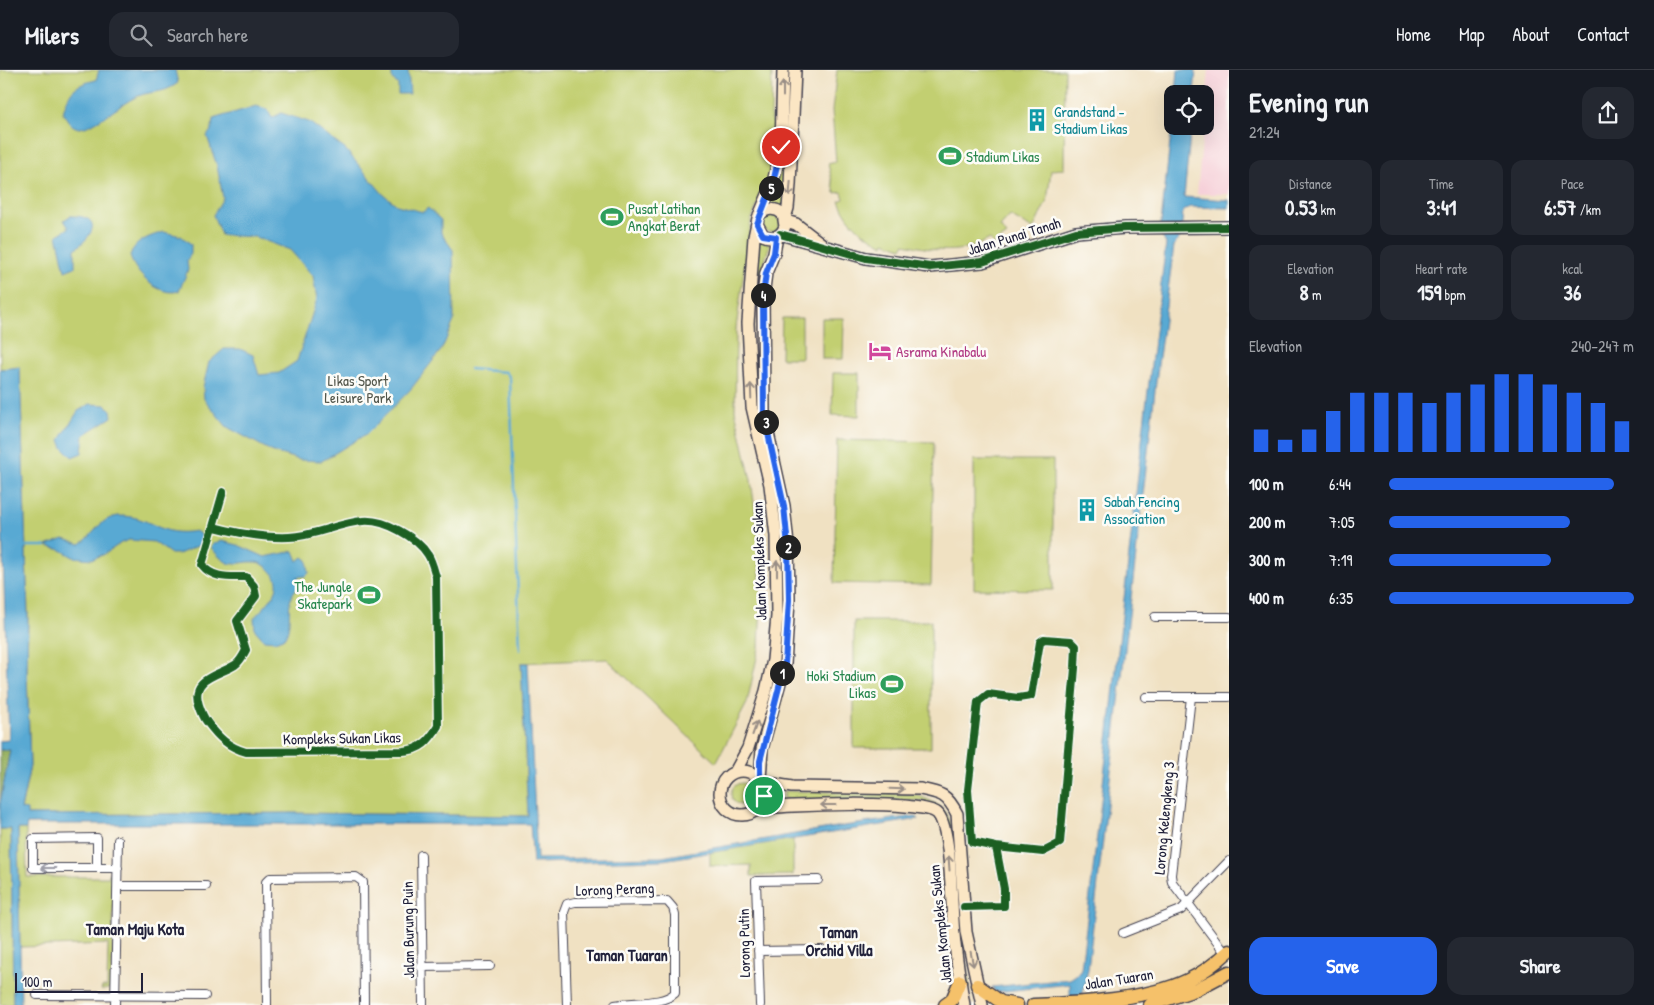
<!DOCTYPE html>
<meta charset="utf-8">
<style>
body{margin:0;font-family:"Patrick Hand",sans-serif;background:#242831;color:#f1f3f6;height:100vh;display:flex;flex-direction:column;font-size:19px;white-space:nowrap}
*{box-sizing:border-box;margin:0}
p{font-size:16px;color:#9ea1a6}
.icon{flex:none;width:28px;height:28px;fill:none;stroke:currentColor;stroke-width:2;stroke-linecap:round;stroke-linejoin:round}
.map{position:relative;flex:1;overflow:hidden}
.panel{display:flex;flex-direction:column;background:#171b24;width:425px}
.panel>*{flex:none}
.buttons{position:absolute;left:1164px;top:15px;display:grid;gap:10px}
.buttons a{display:grid;place-items:center;width:50px;height:50px;border-radius:10px;background:#171b24;box-shadow:0 5px 20px #0002;font-size:25px}
.scale{position:absolute;left:15px;bottom:12px;width:128px;box-sizing:border-box;padding-left:5px;border:2px solid #22223b;border-top:0;font-size:14px;line-height:18px;white-space:nowrap;color:#22223b;-webkit-text-stroke:4px #fdfcf7;paint-order:stroke}
.pin{position:absolute;display:grid;place-items:center;width:42px;height:42px;color:#fff;margin:-21px;border:2px solid #fff;border-radius:50%;box-shadow:0 1px 5px #0007}
.km{position:absolute;width:25px;height:25px;margin:-12px;border-radius:50%;background:#222;color:#fff;font-size:14px;line-height:25px;text-align:center}
.round{display:grid;place-items:center;flex:none;width:52px;height:52px;border-radius:15px;background:#242831}
.summary{display:flex;align-items:center;justify-content:space-between;height:85px;padding:0 20px}
h1{font-size:28px;font-weight:700;line-height:38px}
.stats{display:grid;grid-template-columns:repeat(3,1fr);gap:8px;height:85px;padding:5px 20px}
.stats div{display:grid;align-content:center;border-radius:12px;background:#242831;text-align:center}
.stats b{font-size:21px;font-weight:700}
.stats small{font-size:14px;font-weight:400}
.stats p{font-size:14px}
.chart{height:140px;padding:10px 20px}
.chart p{display:flex;justify-content:space-between}
.chart svg{width:100%;height:90px;margin-top:5px;stroke:#2563eb;stroke-width:6}
.action{display:flex;gap:10px;margin-top:auto;padding:10px 20px}
.action a{flex:1;height:58px;border-radius:15px;background:#2563eb;color:#fff;font-size:20px;font-weight:700;line-height:58px;text-align:center}
.action a+a{background:#242831;color:#f1f3f6}
ul{padding:0 20px;list-style:none;font-size:16px}
li{display:grid;grid-template-columns:80px 60px 1fr;align-items:center;height:38px}
li i{height:12px;border-radius:6px;background:#2563eb}
header{display:flex;align-items:center;gap:30px;box-sizing:border-box;height:70px;padding:0 25px;background:#171b24;border-bottom:1px solid #363941}
header strong{font-size:24px}
nav{display:flex;gap:28px;margin-inline-start:auto;font-size:18px}
.search{width:350px;height:45px;background:#242831;display:flex;align-items:center;gap:12px;box-sizing:border-box;padding:0 18px;border-radius:15px;color:#9ea1a6;font-size:19px}
main{display:flex;flex:1;min-height:0}
.map>svg:first-child{display:block}
.built{fill:#f6cfd8}
.green{fill:#c2cf71;stroke:#727856}
.forest{fill:#99b263;stroke:#5e6a4f}
.water{fill:#58a9d3;stroke:#3d6687}
.lines{fill:none;stroke-linecap:round;stroke-linejoin:round}
.stream{stroke:#58a9d3;stroke-width:2.5}
.street-casing{stroke:#413f4f;stroke-width:10}
.secondary-casing{stroke:#413f4f;stroke-width:14}
.primary-casing{stroke:#413f4f;stroke-width:15}
.street{stroke:#fff;stroke-width:8}
.secondary{stroke:#fbe6c4;stroke-width:11}
.primary{stroke:#f5c16b;stroke-width:12}
.cycleway-casing{stroke:#fdfcf7;stroke-width:11}
.cycleway{stroke:#1b5e20;stroke-width:8}
.oneway{stroke:#998e86}
.oneway2{stroke:#9c9ca7}
.route-casing{stroke:#fff;stroke-width:10}
.route{stroke:#2563eb;stroke-width:6}
.labels{text-anchor:middle;dominant-baseline:central;stroke-width:5;stroke-linejoin:round;paint-order:stroke}
.culture-label{font-size:15px;fill:#0d838f;stroke:#fdfcf7;text-anchor:start}
.leisure-label{font-size:15px;fill:#27864d;stroke:#fdfcf7;text-anchor:start}
.street-label{font-size:15px;fill:#22223b;stroke:#fdfcf7}
.hotel-label{font-size:15px;fill:#b23c85;stroke:#fdfcf7;text-anchor:start}
.park-label{font-size:15px;fill:#52564b;stroke:#fdfcf7}
.neighbourhood-label{font-size:16px;font-weight:bold;fill:#22223b;stroke:#fdfcf7}
</style>
<header>
<strong>Milers</strong>
<div class="search"><svg class="icon" aria-label="search" viewBox="0 0 24 24"><circle cx="10" cy="10" r="6"/><path d="M15 15l6 6"/></svg>Search here</div>
<nav><a>Home</a><a>Map</a><a>About</a><a>Contact</a></nav>
</header>
<main>
<div class="map">
<svg width="1229" height="935" viewBox="0 0 1229 935">
<rect width="100%" height="100%" fill="#fdfcf7"/>
<filter id="ink" filterUnits="userSpaceOnUse"><feTurbulence type="fractalNoise" baseFrequency=".02" numOctaves="2"/><feDisplacementMap in="SourceGraphic" scale="10" xChannelSelector="R" yChannelSelector="G"/><feConvolveMatrix kernelMatrix="1 2 1 2 8 2 1 2 1" color-interpolation-filters="sRGB"/></filter>
<filter id="wash" filterUnits="userSpaceOnUse"><feTurbulence type="fractalNoise" baseFrequency=".0096" numOctaves="4" result="noise"/><feDisplacementMap in="SourceGraphic" scale="20" xChannelSelector="R" yChannelSelector="G"/><feGaussianBlur stdDeviation="1.12" result="paint"/><feColorMatrix in="noise" values="0 0 0 0 0 0 0 0 0 0 0 0 0 0 0 0 0 1.4 0 .05"/><feComposite in="paint" operator="in"/></filter>
<g filter="url(#wash)">
<rect width="100%" height="100%" fill="#f0e1c2"/>
<path class="built" d="M1209 0H1229V124H1197Z"/>
<path class="green" d="M0 0H772L771 50 776 55 778 79 768 115 758 133 751 151 736 258 735 340 751 410 758 463 761 529 759 578 747 633 716 693 607 589 521 593 528 746 294 743 27 745 21 740 30 696 27 602 28 545 20 298 0 299Z
M837 0H1065L1064 99 1051 100 1047 131 1033 159 1010 146 1000 157 1007 165 993 175 990 169C957 186 939 181 904 174L902 178 885 172 884 175C862 164 849 154 839 131L844 129 842 122 835 123 828 94 836 92 832 40Z
M787 61 784 137 769 133Z
M762 153a9 9 0 1 1 18 0a9 9 0 1 1-18 0Z
M759 170 770 174 757 215H756Z
M782 248H802V288H781Z
M822 248H844L843 289H822Z
M833 303H859V346L832 345Z
M837 370 934 372 931 515 834 513Z
M974 390H1053V520L974 519Z
M854 551H931V678H854Z
M731 724a11 11 0 1 1 22 0a11 11 0 1 1-22 0Z
M784 721 913 724C936 731 950 739 953 764L962 871 970 919H966L959 871 951 764 942 739 931 733 913 730 784 729Z
M0 759H11L13 935H0Z
M18 759H26L27 807H109V803L114 807 112 915 109 919 101 920 102 917H107L108 874 20 877Z
M793 768V805L751 806V795L710 796V782Z"/>
<path class="forest" d="M0 680H10L0 734Z"/>
<path class="water" d="M99 0H175L178 13C161 26 149 19 132 29 121 35 90 59 79 58 71 57 67 49 63 43 69 20 74 15 96 10Z
M392 0H408L410 24H398V15L392 8Z
M1178 0H1196L1194 24H1176Z
M256 36 267 39 272 48 281 43 309 52 346 80 383 124 397 135 423 142 428 138 441 150V163L453 180 454 251 442 279 411 319 368 363 322 391 300 390 273 382 227 357 204 329 203 317 209 292 224 279H240L253 285 259 305 279 303 297 291 317 229 313 206 290 180 255 167 221 165 213 145 223 128 217 96 207 66 212 59 213 49Z
M1172 54V56H1191L1184 127 1229 130V138L1190 137 1183 141 1181 165 1174 176 1158 295 1088 899 1082 927H1070V914L995 922 992 917 1070 909 1076 905 1081 899C1111 657 1135 415 1166 174L1160 162Z
M70 146C103 145 95 165 75 179V197L65 201 57 165 69 158 64 150Z
M164 162 181 166 191 174V184L187 190 188 200 179 221C159 227 135 204 130 186 134 171 150 166 164 162Z
M20 297 28 545 27 602 30 696 21 739 27 740V745L294 743 528 746 521 593H528L537 789 662 787 830 758 915 746 919 749 663 790 533 793 530 754H27L26 759H18L21 935H13L11 759H0V734L10 680H0V671L9 670 0 391V299Z
M90 334 106 335 111 340 112 347 84 365 82 383 72 387 63 378 60 370 78 341Z
M118 446C153 445 157 468 196 461L202 466V474L179 484H171L154 472 129 470 121 473 105 484 92 489 73 487 61 480 46 476 64 469 80 474C96 465 96 450 118 446Z
M222 471 238 475 265 487 294 481 298 491 303 487 307 490 309 503 306 506 297 507 302 514C281 528 295 549 285 567L275 571 264 570 255 560 254 548C265 535 288 518 271 501 268 497 260 492 255 492 247 491 239 494 232 494 224 493 215 483 211 477L214 473Z"/>
<g class="lines">
<path class="stream" d="M470 299 506 302 510 308 520 580
M25 476H46"/>
</g>
</g>
<g filter="url(#ink)">
<g class="lines">
<defs>
<path id="street" d="M1155 547H1229
M1146 627H1229
M1191 627 1171 805 1172 812 1226 884
M421 785 423 935
M97 798V768L33 769V798H118
M118 816H206
M964 837 1004 836V819L996 777 972 772 968 720 978 632 988 624 1018 628 1031 626 1040 572 1044 569 1071 571 1076 576 1075 598 1060 773 1043 782 996 777
M1123 863 1181 840 1229 791
M758 881 822 880
M421 897 490 896
M37 925 205 926
M115 935 118 770
M267 935 266 812 270 808 356 807 363 812 364 935
M567 935 564 842 567 834 575 832 667 831 673 838 675 845V923C662 935 634 931 615 935
M760 935 756 811 818 810"/>
<path id="secondary" d="M785 148 788 138 790 115 795 0
M786 151 796 154 822 174
M757 154 763 165C773 170 782 166 785 156L783 144C775 137 766 138 759 145
M780 164 866 188 930 197 982 192 1076 162 1125 158 1229 157
M720 723a22 22 0 1 1 44 0a22 22 0 1 1-44 0Z
M735 702 748 678 766 621 773 590 777 546 776 466 770 415 752 337 748 253 754 167 758 148 773 113 781 77 783 0
M760 710 762 679 785 594 789 530 788 475 784 436 764 345 763 226 766 203 774 183 777 167
M761 712 792 717 920 719C941 723 947 724 957 744L966 862 982 935
M757 739C782 735 925 729 938 744 952 761 951 838 954 864 956 888 960 911 964 935"/>
<path id="primary" d="M977 915 1001 932 1017 935
M945 935 952 930 960 911
M1033 935C1078 933 1147 930 1188 910 1203 903 1217 892 1229 881
M1150 935 1195 920 1229 902"/>
</defs>
<use href="#street" class="street-casing"/>
<use href="#secondary" class="secondary-casing"/>
<use href="#primary" class="primary-casing"/>
<use href="#street" class="street"/>
<use href="#secondary" class="secondary"/>
<use href="#primary" class="primary"/>
<defs>
<path id="cycleway" d="M780 164 866 188 930 197 982 192 1076 162 1125 158 1229 157
M214 457C237 463 264 468 289 467 315 466 338 453 363 451 384 449 417 467 428 485 432 491 434 500 436 507L438 656C429 671 421 680 403 681L246 682C228 677 218 667 207 652 203 647 201 641 199 635 190 608 217 606 235 595 240 592 243 586 246 580L237 551 256 526 254 516 246 507C229 507 213 509 202 495L223 422
M964 837 1004 836V819L996 777 972 772 968 720 978 632 988 624 1018 628 1031 626 1040 572 1044 569 1071 571 1076 576 1075 598 1060 773 1043 782 996 777"/>
</defs>
<use href="#cycleway" class="cycleway-casing"/>
<use href="#cycleway" class="cycleway"/>
</g>
<defs><path id="oneway-shaft" d="M-6 0H5M1.5-3L5.5 0L1.5 3" fill="none" stroke-width="1.6" stroke-linecap="round" stroke-linejoin="round" transform="scale(1.25)"/></defs>
<g class="oneway">
<use href="#oneway-shaft" transform="translate(783 19) rotate(-90)"/>
<use href="#oneway-shaft" transform="translate(790 119) rotate(95)"/>
<use href="#oneway-shaft" transform="translate(751 321) rotate(-92)"/>
<use href="#oneway-shaft" transform="translate(777 498) rotate(-90)"/>
<use href="#oneway-shaft" transform="translate(755 658) rotate(-70)"/>
<use href="#oneway-shaft" transform="translate(897 719) rotate(2)"/>
<use href="#oneway-shaft" transform="translate(828 735) rotate(-180)"/>
<use href="#oneway-shaft" transform="translate(949 793) rotate(-94)"/>
<use href="#oneway-shaft" transform="translate(972 889) rotate(79)"/>
</g>
<use class="oneway2" href="#oneway-shaft" transform="translate(48 798) rotate(180)"/>
</g>
<g class="lines" filter="url(#ink)">
<defs>
<path id="route" d="M764 726 760 710V691L785 594 789 530 788 476 784 436 764 345 763 226 766 203 774 183 776 167 763 165 757 154 773 113 781 77"/>
</defs>
<use href="#route" class="route-casing"/>
<use href="#route" class="route"/>
</g>
<defs>
<symbol id="building-bare" viewBox="-9 -9 18 18"><path d="M-4-6H4V6H1V3H-1V6H-4ZM-2.5-4.3h1.7v1.8h-1.7ZM.8-4.3h1.7v1.8H.8ZM-2.5-1h1.7V.8h-1.7ZM.8-1h1.7V.8H.8Z" fill="#0f9aa8" stroke="#fdfcf7" stroke-width="2.5" paint-order="stroke"/></symbol>
<symbol id="stadium-bare" viewBox="-9 -9 18 18"><path d="M0-5a6.5 5 0 1 0 0 10a6.5 5 0 1 0 0-10ZM-3.5-1.8h7v3.6h-7Z" fill="#2e9e5b" stroke="#fdfcf7" stroke-width="2.5" paint-order="stroke"/></symbol>
<symbol id="hotel-bare" viewBox="-9 -9 18 18"><path d="M-6-4.5h1.5V1H6V5H4.5V3h-9V5H-6ZM-4 0a1.8 1.8 0 1 1 3.6 0ZM.5 0V-2.5h3Q6-2.5 6 0Z" fill="#d1479c" stroke="#fdfcf7" stroke-width="2.5" paint-order="stroke"/></symbol>
</defs>
<g fill-rule="evenodd">
<use href="#building-bare" x="1021" y="34" width="32" height="32"/>
<use href="#stadium-bare" x="934" y="70" width="32" height="32"/>
<use href="#stadium-bare" x="596" y="131" width="32" height="32"/>
<use href="#hotel-bare" x="864" y="265" width="32" height="32"/>
<use href="#building-bare" x="1071" y="424" width="32" height="32"/>
<use href="#stadium-bare" x="353" y="509" width="32" height="32"/>
<use href="#stadium-bare" x="876" y="598" width="32" height="32"/>
</g>
<g class="labels">
<g class="culture-label">
<text x="1054" y="41">Grandstand -<tspan x="1054" dy="17">Stadium Likas</tspan></text>
<text x="1104" y="431">Sabah Fencing<tspan x="1104" dy="17">Association</tspan></text>
</g>
<g class="leisure-label">
<text x="966" y="86">Stadium Likas</text>
<text x="628" y="138">Pusat Latihan<tspan x="628" dy="17">Angkat Berat</tspan></text>
<text x="352" y="516" text-anchor="end">The Jungle<tspan x="352" dy="17">Skatepark</tspan></text>
<text x="876" y="605" text-anchor="end">Hoki Stadium<tspan x="876" dy="17">Likas</tspan></text>
</g>
<g class="street-label">
<text transform="translate(1014 166) rotate(-17)">Jalan Punai Tanah</text>
<text transform="translate(759 491) rotate(-92)">Jalan Kompleks Sukan</text>
<text transform="translate(342 668) rotate(-1)">Kompleks Sukan Likas</text>
<text transform="translate(1164 748) rotate(-85)">Lorong Kelengkeng 3</text>
<text transform="translate(615 819) rotate(-2)">Lorong Perang</text>
<text transform="translate(940 854) rotate(-96)">Jalan Kompleks Sukan</text>
<text transform="translate(408 860) rotate(-91)">Jalan Burung Puin</text>
<text transform="translate(744 873) rotate(-91)">Lorong Putin</text>
<text transform="translate(1119 909) rotate(-9)">Jalan Tuaran</text>
</g>
<g class="hotel-label">
<text x="896" y="281">Asrama Kinabalu</text>
</g>
<g class="park-label">
<text x="358" y="310">Likas Sport<tspan x="358" dy="17">Leisure Park</tspan></text>
</g>
<g class="neighbourhood-label">
<text x="135" y="859">Taman Maju Kota</text>
<text x="839" y="862">Taman<tspan x="839" dy="18">Orchid Villa</tspan></text>
<text x="627" y="885">Taman Tuaran</text>
</g>
</g>
</svg>
<div class="buttons">
<a><svg class="icon" aria-label="locate" viewBox="0 0 24 24"><circle cx="12" cy="12" r="6"/><path d="M12 2v4M12 18v4M2 12h4M18 12h4"/></svg></a>
</div>
<div class="scale">100 m</div>
<div class="pin" style="left:764px;top:726px;background:#1e9e55"><svg class="icon" aria-label="arrive" viewBox="0 0 24 24"><path d="M6 21V4h12l-3 4 3 4H6"/></svg></div>
<div class="pin" style="left:781px;top:77px;background:#d93025"><svg class="icon" aria-label="check" viewBox="0 0 24 24"><path d="M5 12l5 5 9-10"/></svg></div>
<b class="km" style="left:782px;top:603px">1</b>
<b class="km" style="left:788px;top:477px">2</b>
<b class="km" style="left:766px;top:352px">3</b>
<b class="km" style="left:763px;top:225px">4</b>
<b class="km" style="left:771px;top:118px">5</b>
</div>
<section class="panel">
<div class="summary"><div><h1>Evening run</h1><p>21:24</p></div><a class="round"><svg class="icon" aria-label="share" viewBox="0 0 24 24"><path d="M12 15V3M7 8l5-5 5 5M5 13v7h14v-7"/></svg></a></div>
<div class="stats">
<div><p>Distance</p><b>0.53<small> km</small></b></div>
<div><p>Time</p><b>3:41</b></div>
<div><p>Pace</p><b>6:57<small> /km</small></b></div>
</div>
<div class="stats">
<div><p>Elevation</p><b>8<small> m</small></b></div>
<div><p>Heart rate</p><b>159<small> bpm</small></b></div>
<div><p>kcal</p><b>36</b></div>
</div>
<div class="chart"><p><span>Elevation</span>240–247 m</p>
<svg viewBox="0 0 160 44" preserveAspectRatio="none"><path d="M5 44V33M15 44V38M25 44V33M35 44V24M45 44V15M55 44V15M65 44V15M75 44V20M85 44V15M95 44V11M105 44V6M115 44V6M125 44V11M135 44V15M145 44V20M155 44V29"/></svg>
</div>
<ul>
<li><b>100 m</b>6:44<i style="width:92%"></i></li>
<li><b>200 m</b>7:05<i style="width:74%"></i></li>
<li><b>300 m</b>7:19<i style="width:66%"></i></li>
<li><b>400 m</b>6:35<i style="width:100%"></i></li>
</ul>
<div class="action"><a>Save</a><a>Share</a></div>
</section>
</main>
